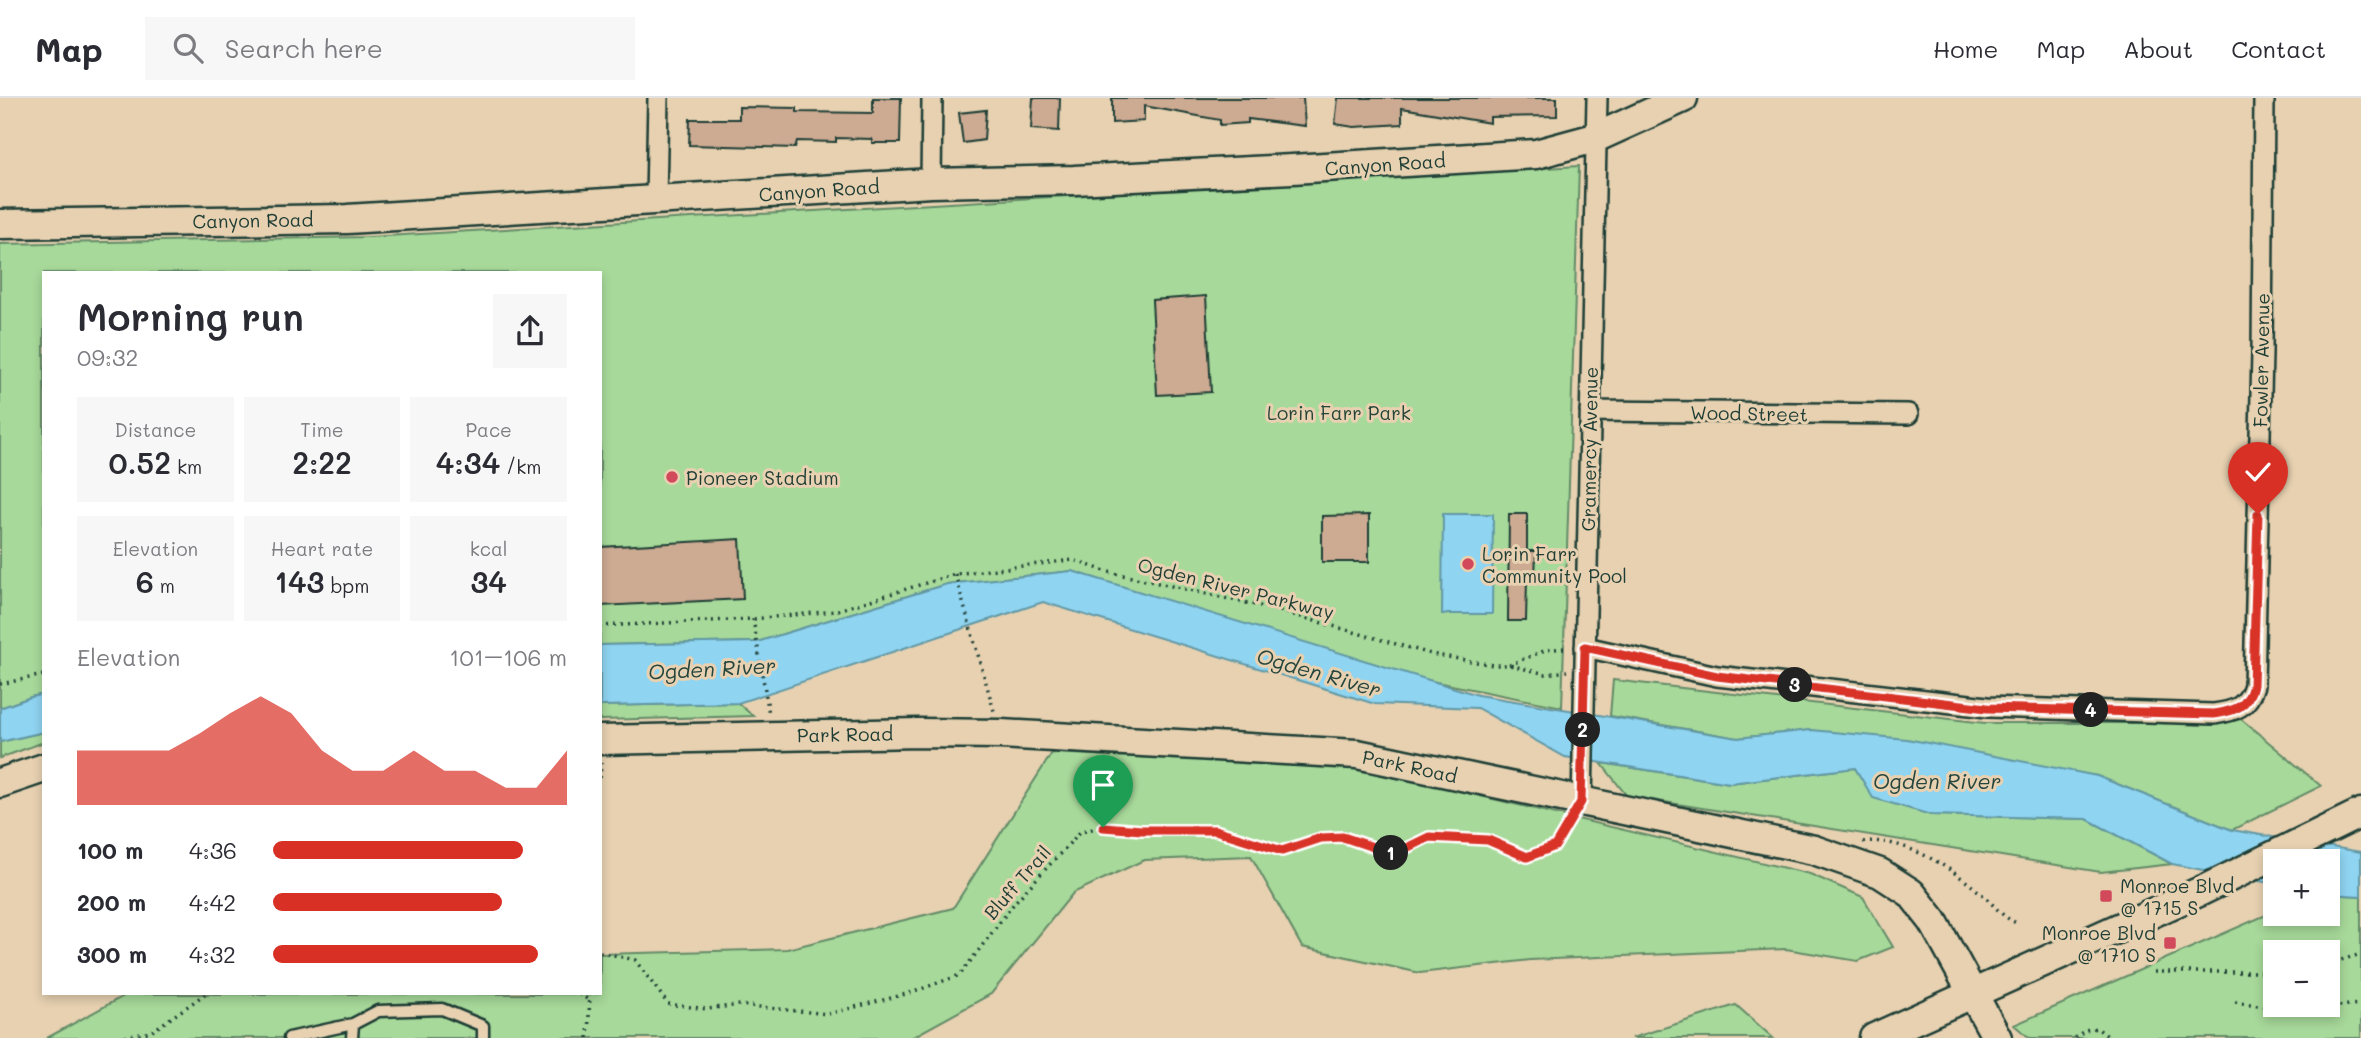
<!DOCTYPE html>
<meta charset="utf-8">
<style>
body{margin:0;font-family:Mali,sans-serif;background:#f7f7f7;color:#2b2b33;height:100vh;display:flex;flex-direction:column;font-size:26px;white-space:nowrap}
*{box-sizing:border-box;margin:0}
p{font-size:23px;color:#7c7c81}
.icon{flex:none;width:38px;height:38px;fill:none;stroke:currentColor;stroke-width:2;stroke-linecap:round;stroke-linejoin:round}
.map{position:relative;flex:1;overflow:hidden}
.side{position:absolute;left:42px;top:173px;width:560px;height:724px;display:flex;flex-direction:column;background:#fff;border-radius:0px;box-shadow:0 4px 10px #0003}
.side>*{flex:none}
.buttons{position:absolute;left:2263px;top:751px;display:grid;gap:14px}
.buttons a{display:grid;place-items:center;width:77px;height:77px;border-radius:0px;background:#fff;box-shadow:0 4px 10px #0003;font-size:35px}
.pin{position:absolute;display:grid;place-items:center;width:60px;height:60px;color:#fff;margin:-72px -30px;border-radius:50% 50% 50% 0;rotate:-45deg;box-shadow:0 0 7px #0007}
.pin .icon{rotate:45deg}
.km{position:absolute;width:35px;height:35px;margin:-18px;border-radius:50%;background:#222;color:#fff;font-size:19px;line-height:35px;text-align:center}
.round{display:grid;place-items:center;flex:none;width:74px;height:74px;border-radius:0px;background:#f7f7f7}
.summary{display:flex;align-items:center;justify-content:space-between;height:119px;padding:0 35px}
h1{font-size:38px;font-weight:600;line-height:52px}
.figures{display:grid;grid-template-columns:repeat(3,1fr);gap:10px;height:119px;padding:7px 35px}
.figures div{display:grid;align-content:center;border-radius:0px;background:#f7f7f7;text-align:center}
.figures b{font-size:30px;font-weight:600}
.figures small{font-size:19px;font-weight:400}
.figures p{font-size:19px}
.chart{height:196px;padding:14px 35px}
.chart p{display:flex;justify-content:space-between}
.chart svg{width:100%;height:126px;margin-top:7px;fill:#d93025;opacity:.7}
ul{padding:0 35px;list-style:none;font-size:23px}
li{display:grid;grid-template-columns:112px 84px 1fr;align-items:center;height:52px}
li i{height:18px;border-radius:9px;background:#d93025}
header{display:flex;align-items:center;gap:42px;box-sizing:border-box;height:98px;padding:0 35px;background:#fff;border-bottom:2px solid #e1e1e2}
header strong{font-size:33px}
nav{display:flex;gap:38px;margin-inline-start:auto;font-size:24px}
.search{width:490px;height:63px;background:#f7f7f7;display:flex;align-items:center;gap:18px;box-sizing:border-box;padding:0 24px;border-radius:0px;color:#7c7c81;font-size:26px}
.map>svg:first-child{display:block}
.green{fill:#a7d99a;stroke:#638b67;stroke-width:2;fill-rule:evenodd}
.water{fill:#8fd4f1;stroke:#6298a5;stroke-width:2}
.building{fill:#cdaa92;stroke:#1f3d34;stroke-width:2}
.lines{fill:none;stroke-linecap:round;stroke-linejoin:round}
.lane-casing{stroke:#1f3d34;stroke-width:15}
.street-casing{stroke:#1f3d34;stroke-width:24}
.secondary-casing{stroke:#1f3d34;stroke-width:33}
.path{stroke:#1f3d34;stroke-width:3.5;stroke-dasharray:2 5;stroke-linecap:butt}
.lane{stroke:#e7d1b1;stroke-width:10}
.street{stroke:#e7d1b1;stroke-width:19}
.secondary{stroke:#e7d1b1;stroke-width:28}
.route-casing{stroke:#fff;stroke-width:14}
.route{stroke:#d93025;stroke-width:9}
.poi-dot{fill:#d1495b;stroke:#e7d1b1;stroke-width:2.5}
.labels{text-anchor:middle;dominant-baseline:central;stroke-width:6;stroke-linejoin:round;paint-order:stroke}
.street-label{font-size:19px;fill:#1f3d34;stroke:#e7d1b1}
.park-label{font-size:19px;fill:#264539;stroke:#e7d1b1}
.poi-label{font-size:19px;fill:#1f3d34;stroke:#e7d1b1;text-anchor:start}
.water-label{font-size:21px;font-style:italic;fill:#25453d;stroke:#e7d1b1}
</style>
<header>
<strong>Map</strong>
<div class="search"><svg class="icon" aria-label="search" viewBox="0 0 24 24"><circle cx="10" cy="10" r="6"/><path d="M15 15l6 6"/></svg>Search here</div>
<nav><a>Home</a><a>Map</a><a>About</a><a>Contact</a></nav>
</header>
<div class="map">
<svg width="2361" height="940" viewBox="0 0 2361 940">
<rect width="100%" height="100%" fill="#e7d1b1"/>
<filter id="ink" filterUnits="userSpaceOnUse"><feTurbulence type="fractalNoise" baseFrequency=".0143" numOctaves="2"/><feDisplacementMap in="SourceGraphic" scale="14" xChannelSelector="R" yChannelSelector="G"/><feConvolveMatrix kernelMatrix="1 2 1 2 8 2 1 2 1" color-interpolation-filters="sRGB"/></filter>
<g filter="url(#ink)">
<path class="green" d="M1579 68 1562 609 1391 575 1072 473 947 486 757 544 600 547V175H44V596L31 599 0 610V146L369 139Z
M1613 582 1985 625H2223L2241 621 2321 688 2232 732 2097 678 1811 632 1738 640 1610 618Z
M738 605 753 618 600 622V608Z
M44 634V644L0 660V644Z
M1052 655 1358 669 1810 776 1863 799 1893 849 1858 863 1786 851 1530 862 1420 875 1302 849 1251 758 1144 762 1073 795 991 896 911 940H47L127 896H600V856L787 851 953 810Z
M1601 665 1730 685 1855 670 1874 700 1931 717 2087 721 2172 766 2101 774 1627 698Z
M2328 796 2361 798V940H2030L2014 927 2275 813V816H2328ZM2275 854H2328V906H2275Z
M1736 907 1773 940H1632Z"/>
<path class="water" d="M1443 416H1493L1492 516H1442Z
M1072 473 1478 597 1738 640 1811 632 1907 641 2097 678 2232 732 2361 754V798L2328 796V763H2275V786L2172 766 2087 721 1931 717 1873 700 1855 670 1730 685 1565 659 1477 610 1375 606 1043 504 738 605 600 608V547L757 544 947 486Z
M44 596V634L0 644V610L31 599Z"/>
<path class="building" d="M873 0H901L900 45H872V41L836 40V44L797 43 795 50 689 47 690 21H739V9L797 10V14L873 15Z
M1033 0H1060L1059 33 1031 31Z
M1112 0H1303L1305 28 1248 21V25L1220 27V22L1144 8V23L1112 25Z
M1338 0H1557V18L1490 19V25L1402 10V26L1354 29 1335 26Z
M986 12 984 42 963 45 959 15Z
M1206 198 1211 294 1157 297 1152 202Z
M1509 416H1527V453H1536L1535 481H1527L1526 523H1508Z
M1369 417V464H1322V418Z
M740 441 743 501 600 508V449Z"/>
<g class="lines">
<defs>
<path id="lane" d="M289 940 353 926 378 913 442 911 483 928V940
M352 940 353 926"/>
<path id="street" d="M931 85 932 0
M656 101 658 0
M1590 313 1908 316
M1585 549 1717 578 1987 609 2214 616C2235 613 2248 609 2254 587L2262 255 2264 0
M1582 704 1597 0"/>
<path id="secondary" d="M0 126 347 121 931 85 1074 82 1292 71 1536 56 1595 40 1683 0
M600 642 919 635 1001 636 1357 656 1814 752 1880 775 1911 795 1933 823 1997 940
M0 685 44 670
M1874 940 2201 793 2361 715"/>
</defs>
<use href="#lane" class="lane-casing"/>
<use href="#street" class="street-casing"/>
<use href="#secondary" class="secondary-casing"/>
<path class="path" d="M955 476 994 613
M753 521 769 616
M600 528 753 521 835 513 955 476 1073 462 1105 473 1273 511 1431 556 1493 567H1509L1546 576 1567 573
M1509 567 1546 552 1565 550
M0 586 44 577
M600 680 601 665
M1863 744C1904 738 1955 772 1984 798 1995 808 2003 820 2017 825
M600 854 635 862 668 906 707 911 740 907 828 916 910 895 960 877 1015 804 1081 733 1103 729 1142 732H1215L1282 753 1321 740 1343 739 1394 756 1429 739 1488 742 1527 759 1555 748 1568 725
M2328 866 2361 856
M2154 874H2275
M579 896 589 902
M2235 904 2295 912 2361 906
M118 940 151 934 205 896
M588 940 590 896
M2075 940 2085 932 2097 930 2110 940"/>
<use href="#lane" class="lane"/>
<use href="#street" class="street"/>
<use href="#secondary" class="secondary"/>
</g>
</g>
<g class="lines" filter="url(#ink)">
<defs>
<path id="route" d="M1103 729 1142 732H1215L1282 753 1321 740 1343 739 1394 756 1429 739 1488 742 1527 759 1555 748 1581 704 1585 549 1717 578 1987 610 2214 616C2235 613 2248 609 2253 587L2258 416"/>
</defs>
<use href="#route" class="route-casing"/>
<use href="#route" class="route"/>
</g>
<g class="poi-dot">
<circle cx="672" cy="379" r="7"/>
<circle cx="1468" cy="466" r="7"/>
<rect x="2099" y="791" width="14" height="14" rx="3.5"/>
<rect x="2163" y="838" width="14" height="14" rx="3.5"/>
</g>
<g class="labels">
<g class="street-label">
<text transform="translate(1385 66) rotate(-4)">Canyon Road</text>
<text transform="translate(819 92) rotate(-4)">Canyon Road</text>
<text transform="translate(253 122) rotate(-1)">Canyon Road</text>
<text transform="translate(2261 262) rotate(-89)">Fowler Avenue</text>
<text transform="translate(1749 315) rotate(1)">Wood Street</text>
<text transform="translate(1589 351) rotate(-89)">Gramercy Avenue</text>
<text transform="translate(1236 490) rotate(14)">Ogden River Parkway</text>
<text transform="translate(845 636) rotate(-1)">Park Road</text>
<text transform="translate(1410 668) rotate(12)">Park Road</text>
<text transform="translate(1017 784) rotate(-49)">Bluff Trail</text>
</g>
<g class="park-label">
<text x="1339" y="314">Lorin Farr Park</text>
</g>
<g class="poi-label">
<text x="686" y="379">Pioneer Stadium</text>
<text x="1482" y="455">Lorin Farr<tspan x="1482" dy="22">Community Pool</tspan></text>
<text x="2120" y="787">Monroe Blvd<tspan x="2120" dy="22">@ 1715 S</tspan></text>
<text x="2156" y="834" text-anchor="end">Monroe Blvd<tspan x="2156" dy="22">@ 1710 S</tspan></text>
</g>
<g class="water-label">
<text transform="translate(712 570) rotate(-3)">Ogden River</text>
<text transform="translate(1319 574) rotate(16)">Ogden River</text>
<text x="1937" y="682">Ogden River</text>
</g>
</g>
</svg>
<div class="buttons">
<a>+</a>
<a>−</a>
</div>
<div class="pin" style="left:1103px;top:729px;background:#1e9e55"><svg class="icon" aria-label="arrive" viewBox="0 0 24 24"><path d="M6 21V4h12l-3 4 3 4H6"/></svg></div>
<div class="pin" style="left:2258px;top:416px;background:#d93025"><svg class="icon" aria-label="check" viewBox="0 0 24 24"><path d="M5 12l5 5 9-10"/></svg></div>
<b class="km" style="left:1391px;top:755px">1</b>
<b class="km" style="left:1583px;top:632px">2</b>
<b class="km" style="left:1795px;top:587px">3</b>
<b class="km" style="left:2091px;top:612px">4</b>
<section class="side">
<div class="summary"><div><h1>Morning run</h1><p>09:32</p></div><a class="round"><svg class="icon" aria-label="share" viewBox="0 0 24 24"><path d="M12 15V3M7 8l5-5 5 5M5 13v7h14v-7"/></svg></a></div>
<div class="figures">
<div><p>Distance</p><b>0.52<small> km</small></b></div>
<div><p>Time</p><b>2:22</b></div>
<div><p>Pace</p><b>4:34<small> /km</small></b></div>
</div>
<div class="figures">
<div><p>Elevation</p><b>6<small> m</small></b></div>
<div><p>Heart rate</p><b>143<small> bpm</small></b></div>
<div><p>kcal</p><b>34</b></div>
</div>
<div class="chart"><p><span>Elevation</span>101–106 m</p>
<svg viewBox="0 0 160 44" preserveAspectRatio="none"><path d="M0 44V25L10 25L20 25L30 25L40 19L50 12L60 6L70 12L80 25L90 32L100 32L110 25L120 32L130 32L140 38L150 38L160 25V44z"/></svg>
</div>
<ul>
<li><b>100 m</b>4:36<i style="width:85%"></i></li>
<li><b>200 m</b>4:42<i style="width:78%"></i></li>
<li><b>300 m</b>4:32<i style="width:90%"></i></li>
</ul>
</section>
</div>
